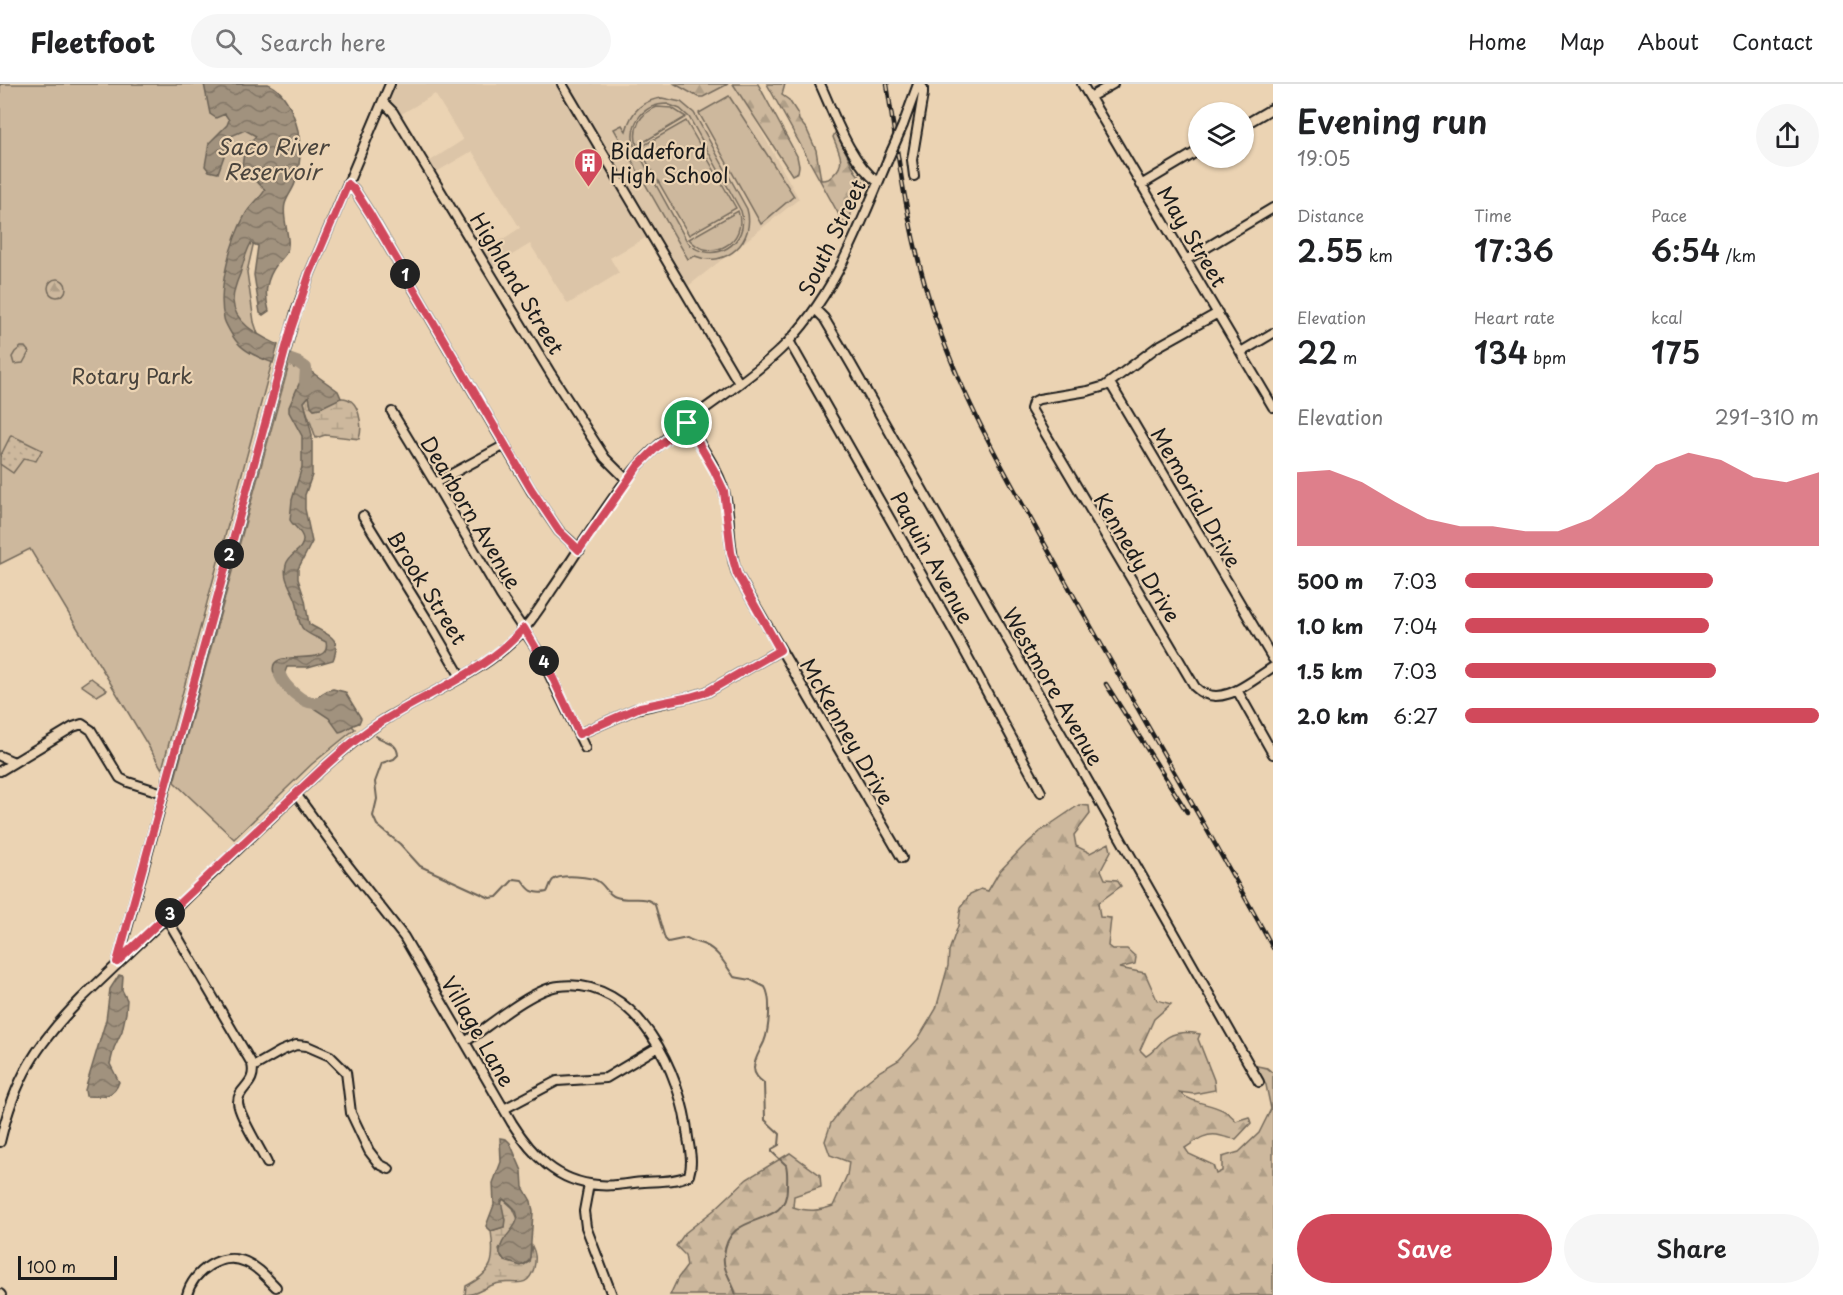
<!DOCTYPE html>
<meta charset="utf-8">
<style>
body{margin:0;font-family:"Playpen Sans",sans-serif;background:#f6f6f6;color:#202124;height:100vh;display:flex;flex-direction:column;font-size:22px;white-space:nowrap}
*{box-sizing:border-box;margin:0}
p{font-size:20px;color:#757577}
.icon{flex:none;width:33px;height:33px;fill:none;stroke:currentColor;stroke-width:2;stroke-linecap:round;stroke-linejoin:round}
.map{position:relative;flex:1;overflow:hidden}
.drawer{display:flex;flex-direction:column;background:#fff;width:570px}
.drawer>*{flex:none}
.tools{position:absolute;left:1188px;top:18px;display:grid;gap:12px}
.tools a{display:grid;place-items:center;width:66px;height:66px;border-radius:50%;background:#fff;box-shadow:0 2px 4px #0004;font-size:30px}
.scale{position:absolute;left:18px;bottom:15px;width:99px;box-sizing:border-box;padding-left:6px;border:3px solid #1c1c1c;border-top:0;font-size:16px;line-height:21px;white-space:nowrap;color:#1c1c1c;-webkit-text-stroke:4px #ebd3b3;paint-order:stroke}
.pin{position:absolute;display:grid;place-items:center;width:51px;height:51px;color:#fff;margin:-26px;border:3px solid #fff;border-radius:50%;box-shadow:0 2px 6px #0007}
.km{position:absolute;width:30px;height:30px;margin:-15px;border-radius:50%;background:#222;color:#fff;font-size:16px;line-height:30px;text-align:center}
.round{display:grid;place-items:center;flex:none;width:63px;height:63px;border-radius:32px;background:#f6f6f6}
.summary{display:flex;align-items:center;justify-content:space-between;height:102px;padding:0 24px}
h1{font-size:33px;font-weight:600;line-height:45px}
.metrics{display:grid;grid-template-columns:repeat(3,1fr);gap:9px;height:102px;padding:6px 24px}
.metrics div{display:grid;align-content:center}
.metrics b{font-size:30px;font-weight:600}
.metrics small{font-size:16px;font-weight:400}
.metrics p{font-size:16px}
.chart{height:168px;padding:12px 24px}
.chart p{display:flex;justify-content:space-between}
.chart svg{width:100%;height:108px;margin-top:6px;fill:#d1495b;opacity:.7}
.primary-button{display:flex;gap:12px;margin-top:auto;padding:12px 24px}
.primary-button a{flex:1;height:69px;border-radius:36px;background:#d1495b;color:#fff;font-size:24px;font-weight:600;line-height:69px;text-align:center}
.primary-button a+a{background:#f6f6f6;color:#202124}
ul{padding:0 24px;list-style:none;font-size:20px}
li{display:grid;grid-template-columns:96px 72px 1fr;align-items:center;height:45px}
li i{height:15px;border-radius:8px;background:#d1495b}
header{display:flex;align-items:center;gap:36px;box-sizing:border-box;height:84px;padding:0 30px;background:#fff;border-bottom:2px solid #e0e0e0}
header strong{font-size:28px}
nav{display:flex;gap:33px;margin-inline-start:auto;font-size:21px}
.search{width:420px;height:54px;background:#f6f6f6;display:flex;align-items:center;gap:15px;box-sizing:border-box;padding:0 21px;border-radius:33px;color:#757577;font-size:22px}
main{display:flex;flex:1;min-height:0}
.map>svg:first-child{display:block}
.built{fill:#dcc5a8}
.green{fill:#cdb89d;stroke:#746a5c;stroke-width:1.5;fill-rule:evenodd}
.forest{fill:url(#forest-firs);stroke:#746a5c;stroke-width:1.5}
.wetland{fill:url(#wetland-marsh);stroke:#746a5c;stroke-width:1.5}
.garden{fill:url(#garden-dots);stroke:#746a5c;stroke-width:1.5}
.water{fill:url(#water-waves);stroke:#6c6357;stroke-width:1.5}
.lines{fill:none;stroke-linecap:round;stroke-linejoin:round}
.stream{stroke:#6c6357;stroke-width:2}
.river{stroke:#a1927e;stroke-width:12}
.minor-casing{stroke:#1c1c1c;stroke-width:12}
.minor{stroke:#ebd3b3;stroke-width:8}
.rail-casing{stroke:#1c1c1c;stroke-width:4.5}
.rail{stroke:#ebd3b3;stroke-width:2;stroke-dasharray:7;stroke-linecap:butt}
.minor-bridge-casing{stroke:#1c1c1c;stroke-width:12;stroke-linecap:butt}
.minor-bridge{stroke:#ebd3b3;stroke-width:8}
.route-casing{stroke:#fff;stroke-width:12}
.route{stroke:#d1495b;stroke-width:8}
.labels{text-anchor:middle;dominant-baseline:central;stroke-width:4.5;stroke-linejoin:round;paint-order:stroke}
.poi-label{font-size:21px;fill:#1c1c1c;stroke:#ebd3b3;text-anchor:start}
.street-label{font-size:21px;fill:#1c1c1c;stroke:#ebd3b3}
.park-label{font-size:21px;fill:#48433c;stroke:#ebd3b3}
.water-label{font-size:22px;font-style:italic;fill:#4b453e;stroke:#ebd3b3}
</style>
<header>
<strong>Fleetfoot</strong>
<div class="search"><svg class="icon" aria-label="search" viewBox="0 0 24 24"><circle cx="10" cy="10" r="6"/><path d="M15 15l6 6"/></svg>Search here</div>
<nav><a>Home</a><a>Map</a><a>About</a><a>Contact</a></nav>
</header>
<main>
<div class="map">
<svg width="1273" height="1211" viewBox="0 0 1273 1211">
<defs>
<pattern id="forest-firs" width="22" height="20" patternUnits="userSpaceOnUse" patternTransform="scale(1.5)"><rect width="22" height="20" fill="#cdb89d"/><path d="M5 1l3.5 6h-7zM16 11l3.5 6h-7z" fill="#af9e87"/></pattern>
<pattern id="wetland-marsh" width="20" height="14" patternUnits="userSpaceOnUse" patternTransform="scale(1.5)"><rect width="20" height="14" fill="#cdb89d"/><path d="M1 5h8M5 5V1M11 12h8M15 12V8" fill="none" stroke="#af9e87"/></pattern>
<pattern id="garden-dots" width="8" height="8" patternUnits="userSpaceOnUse" patternTransform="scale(1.5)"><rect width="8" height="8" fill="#cdb89d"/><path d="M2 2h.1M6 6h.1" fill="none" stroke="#af9e87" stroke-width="1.8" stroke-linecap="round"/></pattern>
<pattern id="water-waves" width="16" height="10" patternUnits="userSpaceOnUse" patternTransform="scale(1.5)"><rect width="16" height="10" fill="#a1927e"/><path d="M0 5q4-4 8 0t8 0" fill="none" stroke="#827666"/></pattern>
</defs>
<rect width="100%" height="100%" fill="#ebd3b3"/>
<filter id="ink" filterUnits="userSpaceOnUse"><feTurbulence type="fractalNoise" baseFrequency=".0167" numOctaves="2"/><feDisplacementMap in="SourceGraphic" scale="12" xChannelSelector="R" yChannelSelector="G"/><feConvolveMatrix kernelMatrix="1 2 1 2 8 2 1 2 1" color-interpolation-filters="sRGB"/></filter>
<g filter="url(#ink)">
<path class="built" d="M397 0H735L799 115 687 203 656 148 610 174 619 189 568 220 530 160 491 184 481 169 520 144 472 67 433 90 427 79 463 56 435 10 398 32 389 17Z"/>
<path class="green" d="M0 0H244L272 78 247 188 254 238 263 265 274 271 162 685 30 465 0 480Z
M729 12 794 112 761 140 699 29Z
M662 14 681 18 694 29 747 125C756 157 726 185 695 172L688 175 614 45 622 41 626 47C631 28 642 16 662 14ZM667 20 680 25 689 33 741 127C751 160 712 182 688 159L634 61C629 38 644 20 667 20Z
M657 23 672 24 686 33 637 62C632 44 640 29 657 23Z
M686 37 736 124 689 151 639 64Z
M738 127C749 158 710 180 689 155Z
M290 277 294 284 297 282 305 286 302 311 306 360 297 418 307 453 293 477 304 539 330 557V570L290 580 279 591C296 612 297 630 329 619L355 645 312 680 234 755 174 698Z
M91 594 107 606 97 612 81 601Z"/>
<path class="forest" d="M675 0H728L703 13H698Z
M733 0H758L797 72 799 82 798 88 792 91Z
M767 0H785L782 11 789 16 798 30 799 36 807 46 816 66 821 96C828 96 830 95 834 90 847 78 838 67 833 53L835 49 837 50 855 87 864 98 861 105 849 117 851 130 848 142 844 140Z
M48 204a9 9 0 1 1 18 0a9 9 0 1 1-18 0Z
M21 263H25L29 268 23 279 14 280 12 273 15 268Z
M1079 721 1089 722 1090 730 1074 751 1076 762 1090 769 1109 759 1111 767 1101 786 1105 795 1117 796 1121 802 1098 819 1100 833 1111 834 1108 862 1112 865H1127L1136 873 1135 880 1119 884 1145 889 1157 916 1171 920 1154 935 1140 966 1146 972C1155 967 1157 961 1165 955 1175 947 1188 948 1200 950L1198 955 1214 996 1215 1006 1194 1010 1179 1008C1196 1023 1222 1018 1236 1037L1249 1033 1251 1039 1236 1055C1228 1055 1224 1052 1217 1051 1204 1049 1195 1058 1185 1064L1189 1070 1213 1081 1216 1090 1222 1087V1073L1239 1068 1259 1049 1271 1025 1266 1001 1258 990 1257 982 1267 984 1273 989V1211H670L678 1194 687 1182 685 1171 676 1162 685 1149 714 1126 747 1095 790 1069 820 1091 821 1103 794 1112 793 1123C809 1128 818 1127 833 1122L847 1091 849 1078 830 1071 825 1057 831 1039 855 1007 880 987 899 976 918 955 936 925 948 882 949 867 958 842 961 823 970 810 981 805 988 807 999 788 1022 764 1042 746Z"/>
<path class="wetland" d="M309 312 311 322 314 325C325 324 332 314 342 314 360 314 363 343 359 355L325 351 316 354 305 323 304 318Z
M503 1115 513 1124 518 1135 514 1145 499 1165 502 1174 524 1181 529 1178 532 1162C536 1170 536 1175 534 1184 527 1208 512 1194 495 1200 483 1204 477 1211 465 1211L466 1202C494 1188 495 1176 491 1147L504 1143 501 1120Z"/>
<path class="garden" d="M11 351 42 366 36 377 24 374 13 389 0 380V373Z"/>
<path class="water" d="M204 0C214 0 261 0 268 0 289 8 299 42 300 63 301 74 298 88 295 99 293 106 287 112 285 120 281 135 293 157 286 169 284 173 280 176 277 180 266 195 264 209 269 227L263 231 260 229 254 191 258 162 251 159C246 168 243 179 240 190 237 197 233 209 233 217 234 240 261 252 278 261L273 279C261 274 246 269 237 258 234 255 224 238 224 234 217 205 231 157 245 131 250 121 260 115 265 106L242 82 245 63 256 52 245 46 231 52 218 89 209 87 205 82 209 59 227 41 229 36 225 30 216 34 210 30Z
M306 284 338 307 341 314 320 324 314 325 311 322 309 312 304 318 312 351V391L305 411V425L312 458 298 485V495L305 516 309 540C326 551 343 551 333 576L308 583H287C283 591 283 600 289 607 282 602 276 597 274 589 265 560 333 587 326 558 319 554 311 552 305 547 297 540 299 529 297 520 294 506 282 497 286 481 288 470 304 467 303 455 302 447 293 442 290 436L292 416 302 383V352L289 328V323Z
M333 605 345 608 361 634 359 639C351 641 347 647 339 648L329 634 312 623 311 619C318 613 324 606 333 605Z
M119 891 123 892 122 906 127 916 126 929 122 947 114 964 110 980 119 998C114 1014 101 1013 86 1012L85 1006 106 936 110 905Z
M500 1054 506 1055 510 1059 522 1087 523 1103 531 1117 533 1128 530 1173 528 1178 521 1182 505 1177 500 1170C497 1148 539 1138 503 1115L501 1117 505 1136 504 1143 491 1147 486 1142 494 1121 493 1099 501 1078Z"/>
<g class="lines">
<path class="stream" d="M376 652C385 659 397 657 398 671L394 675 382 679 375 698 377 715 373 732 377 741 400 760 420 782 490 814 497 813 514 795 522 796C529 806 533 811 547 808 549 805 550 799 553 796 560 790 592 792 599 798 605 802 608 811 616 813 630 818 646 810 655 821L665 855 668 858 687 854C693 858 698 858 705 861 719 867 726 882 734 893L751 896 765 903C772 914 769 946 764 958 760 967 754 975 754 984 754 991 759 995 764 999L765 1036 780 1050 779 1061 772 1065V1068L786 1081C788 1089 787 1097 787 1104 787 1147 728 1123 724 1172 722 1186 733 1198 736 1211"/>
<path class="river" d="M288 275 299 279 306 284 305 298
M280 591C284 602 303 620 315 619 318 619 322 618 325 618"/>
<defs>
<path id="minor" d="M562 0 739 299
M820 0C834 30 850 78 878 98
M1082 0 1273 323
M1090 13 1113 0
M383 18 393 28 551 290 605 374 627 396
M903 41 918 0
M1244 41 1273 24
M914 92 912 76 923 10V4L919 0
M348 100 354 105 370 130 531 406 559 447 580 466
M1141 101 1198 67
M1186 176 1273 124
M815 225 824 234 851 280 1259 998
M1218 229 1157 263 1105 302 1088 307 1039 315 1033 318 1031 325 1195 603C1219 627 1251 597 1273 583
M789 257 957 553 1041 708
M1241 268 1273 249
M1110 299 1273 575
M392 328 435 399 501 512 538 567 585 664
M687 339C701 363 721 388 726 415 731 440 728 465 737 490L902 774
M435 399 505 361
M363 432 433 545 461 593
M1237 606 1273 670
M579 650 636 625 690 613 707 608 780 566
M0 672 14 678
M0 687 73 643 82 640 91 646 120 694 128 698 163 709
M296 710 349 783 404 853 512 1039C532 1071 557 1098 598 1101 613 1103 629 1099 644 1098 657 1097 677 1098 689 1091 693 1079 690 1066 688 1054 682 990 637 892 559 902 532 905 489 942 465 958
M166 833 252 980C257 1001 238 1003 238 1018 238 1030 261 1066 267 1079
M118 877 296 228 310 189 390 0
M253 983 281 967 296 961 307 962 330 972 346 988 351 1029 369 1067 379 1080 389 1085
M504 1025 557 997 606 994 658 963
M0 1058C15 994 36 961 82 914L321 686C342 667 364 648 389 633 427 610 471 593 505 564 524 548 538 527 551 507 579 467 604 422 636 384 677 337 735 309 780 266 836 213 862 135 892 66
M589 1100 584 1127 586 1143 612 1211
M0 1210 1 1211
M187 1211C193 1187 222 1167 246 1178 258 1183 267 1194 276 1203"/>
</defs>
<use href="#minor" class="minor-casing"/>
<use href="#minor" class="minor"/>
<defs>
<path id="rail" d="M887 0C899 81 910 162 937 239 967 326 1014 404 1058 484 1129 611 1203 736 1273 864
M1106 600 1187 728"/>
</defs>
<use href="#rail" class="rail-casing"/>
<use href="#rail" class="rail"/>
<defs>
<path id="minor-bridge" d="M892 66 903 41"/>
</defs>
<use href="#minor-bridge" class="minor-bridge-casing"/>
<use href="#minor-bridge" class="minor-bridge"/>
</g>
</g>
<g class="lines" filter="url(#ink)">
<defs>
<path id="route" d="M348 100 354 105 370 130 531 405 559 447 579 466 638 382 656 364 687 339 714 386 724 407 731 468 737 490 780 566 707 608 690 613 640 623 579 650 549 586 524 544C487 587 433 606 386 635 362 649 341 668 321 686L117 878 291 245 310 189Z"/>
</defs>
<use href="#route" class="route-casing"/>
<use href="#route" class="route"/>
</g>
<defs>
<symbol id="building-pin" viewBox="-11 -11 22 30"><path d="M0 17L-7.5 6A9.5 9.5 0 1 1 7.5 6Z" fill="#d1495b" stroke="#ebd3b3"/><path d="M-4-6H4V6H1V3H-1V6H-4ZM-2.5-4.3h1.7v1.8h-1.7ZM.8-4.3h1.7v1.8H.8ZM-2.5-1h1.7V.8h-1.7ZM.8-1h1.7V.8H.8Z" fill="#fff"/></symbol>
</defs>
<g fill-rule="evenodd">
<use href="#building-pin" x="572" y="62" width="33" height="45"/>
</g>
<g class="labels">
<g class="poi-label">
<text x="610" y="66">Biddeford<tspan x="610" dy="24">High School</tspan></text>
</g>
<g class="street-label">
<text transform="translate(1193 152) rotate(59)">May Street</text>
<text transform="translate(831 153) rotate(-64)">South Street</text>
<text transform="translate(518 199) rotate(59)">Highland Street</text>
<text transform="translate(1197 413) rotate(60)">Memorial Drive</text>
<text transform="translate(472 428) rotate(59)">Dearborn Avenue</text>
<text transform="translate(933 473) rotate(61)">Paquin Avenue</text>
<text transform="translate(1138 473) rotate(59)">Kennedy Drive</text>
<text transform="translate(428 503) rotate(58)">Brook Street</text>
<text transform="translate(1054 602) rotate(60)">Westmore Avenue</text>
<text transform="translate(848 647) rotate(60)">McKenney Drive</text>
<text transform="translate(479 947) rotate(60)">Village Lane</text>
</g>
<g class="park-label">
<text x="132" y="291">Rotary Park</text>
</g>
<g class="water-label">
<text x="272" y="61">Saco River<tspan x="272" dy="25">Reservoir</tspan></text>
</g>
</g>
</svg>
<div class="tools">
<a><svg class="icon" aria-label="layers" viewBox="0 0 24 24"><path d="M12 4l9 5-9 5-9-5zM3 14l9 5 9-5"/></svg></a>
</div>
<div class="scale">100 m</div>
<div class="pin" style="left:687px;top:339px;background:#1e9e55"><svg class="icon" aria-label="arrive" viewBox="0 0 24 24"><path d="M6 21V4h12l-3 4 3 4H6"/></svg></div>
<b class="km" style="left:405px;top:190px">1</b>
<b class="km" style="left:229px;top:470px">2</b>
<b class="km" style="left:170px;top:829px">3</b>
<b class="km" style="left:544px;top:577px">4</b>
</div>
<section class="drawer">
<div class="summary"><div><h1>Evening run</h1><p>19:05</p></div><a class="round"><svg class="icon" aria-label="share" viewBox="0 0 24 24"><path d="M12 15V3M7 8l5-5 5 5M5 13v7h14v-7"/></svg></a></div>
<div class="metrics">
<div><p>Distance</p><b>2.55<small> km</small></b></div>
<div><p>Time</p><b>17:36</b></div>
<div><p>Pace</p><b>6:54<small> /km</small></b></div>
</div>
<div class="metrics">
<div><p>Elevation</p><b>22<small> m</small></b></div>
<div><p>Heart rate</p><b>134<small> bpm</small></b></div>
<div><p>kcal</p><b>175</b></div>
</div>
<div class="chart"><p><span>Elevation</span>291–310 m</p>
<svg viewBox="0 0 160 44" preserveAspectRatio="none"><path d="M0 44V14L10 13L20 18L30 26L40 33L50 36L60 36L70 38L80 38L90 33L100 23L110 11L120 6L130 9L140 16L150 18L160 14V44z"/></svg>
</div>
<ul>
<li><b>500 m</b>7:03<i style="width:70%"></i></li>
<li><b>1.0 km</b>7:04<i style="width:69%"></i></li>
<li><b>1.5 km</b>7:03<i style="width:71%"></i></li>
<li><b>2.0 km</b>6:27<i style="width:100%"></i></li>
</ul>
<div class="primary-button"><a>Save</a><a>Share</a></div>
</section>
</main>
